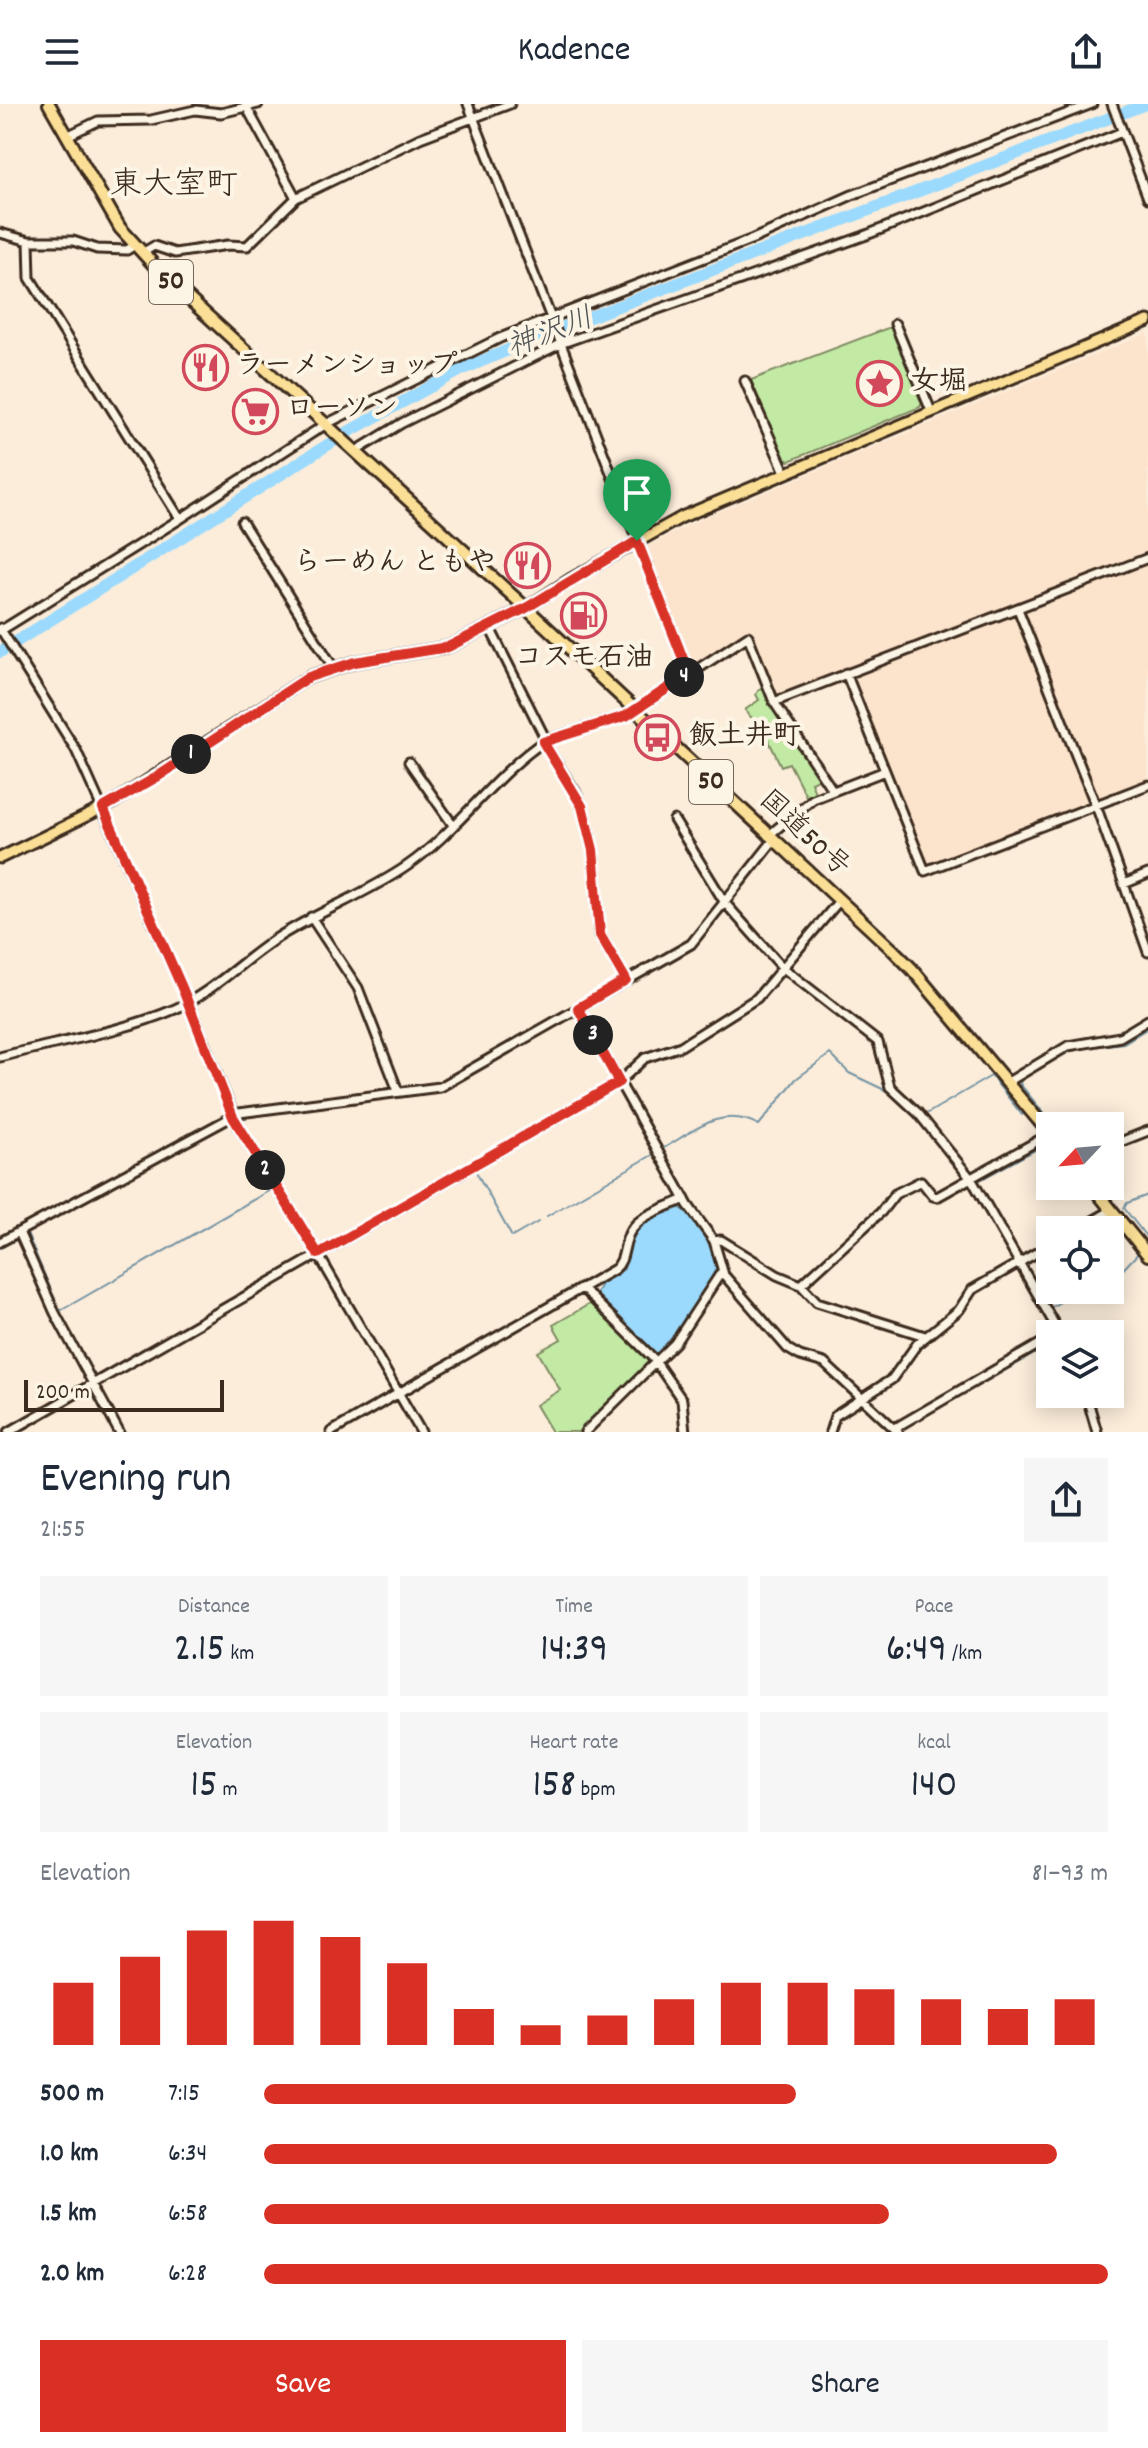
<!DOCTYPE html>
<meta charset="utf-8">
<style>
body{margin:0;font-family:Dekko,"Klee One",sans-serif;background:#f6f6f7;color:#1f2937;height:100vh;display:flex;flex-direction:column;font-size:30px;white-space:nowrap}
*{box-sizing:border-box;margin:0}
p{font-size:26px;color:#747a83}
.icon{flex:none;width:44px;height:44px;fill:none;stroke:currentColor;stroke-width:2;stroke-linecap:round;stroke-linejoin:round}
.map{position:relative;height:1328px;overflow:hidden}
.panel{display:flex;flex-direction:column;background:#fff;flex:1}
.panel>*{flex:none}
.needle{width:52px;rotate:244deg}
.buttons{position:absolute;left:1036px;top:1008px;display:grid;gap:16px}
.buttons a{display:grid;place-items:center;width:88px;height:88px;border-radius:0px;background:#fff;box-shadow:0 4px 20px #0003;font-size:40px}
.scale{position:absolute;left:24px;bottom:20px;width:200px;box-sizing:border-box;padding-left:8px;border:4px solid #3b2a1e;border-top:0;font-size:22px;line-height:28px;white-space:nowrap;color:#3b2a1e;-webkit-text-stroke:6px #fcf5e5;paint-order:stroke}
.pin{position:absolute;display:grid;place-items:center;width:68px;height:68px;color:#fff;margin:-82px -34px;border-radius:50% 50% 50% 0;rotate:-45deg;box-shadow:0 0 8px #0007}
.pin .icon{rotate:45deg}
.km{position:absolute;width:40px;height:40px;margin:-20px;border-radius:50%;background:#222;color:#fff;font-size:22px;line-height:40px;text-align:center}
.round{display:grid;place-items:center;flex:none;width:84px;height:84px;border-radius:0px;background:#f6f6f7}
.headline{display:flex;align-items:center;justify-content:space-between;height:136px;padding:0 40px}
h1{font-size:44px;font-weight:600;line-height:60px}
.stats{display:grid;grid-template-columns:repeat(3,1fr);gap:12px;height:136px;padding:8px 40px}
.stats div{display:grid;align-content:center;border-radius:0px;background:#f6f6f7;text-align:center}
.stats b{font-size:40px;font-weight:600}
.stats small{font-size:22px;font-weight:400}
.stats p{font-size:22px}
.chart{height:224px;padding:16px 40px}
.chart p{display:flex;justify-content:space-between}
.chart svg{width:100%;height:144px;margin-top:8px;stroke:#d93025;stroke-width:6}
.action{display:flex;gap:16px;margin-top:auto;padding:16px 40px}
.action a{flex:1;height:92px;border-radius:0px;background:#d93025;color:#fff;font-size:32px;font-weight:600;line-height:92px;text-align:center}
.action a+a{background:#f6f6f7;color:#1f2937}
ul{padding:0 40px;list-style:none;font-size:26px}
li{display:grid;grid-template-columns:128px 96px 1fr;align-items:center;height:60px}
li i{height:20px;border-radius:10px;background:#d93025}
header{display:flex;justify-content:space-between;align-items:center;height:104px;padding:0 40px;background:#fff;font-size:36px;font-weight:600}
.map>svg:first-child{display:block}
.built{fill:#fce3cc}
.green{fill:#c2eaa5;stroke:#7e8a62;stroke-width:2}
.water{fill:#9bdafd;stroke:#7594a4;stroke-width:2}
.lines{fill:none;stroke-linecap:round;stroke-linejoin:round}
.stream{stroke:#7594a4;stroke-width:2}
.river{stroke:#9bdafd;stroke-width:12}
.minor-casing{stroke:#3b2a1e;stroke-width:13}
.major-casing{stroke:#3b2a1e;stroke-width:15}
.highway-casing{stroke:#3b2a1e;stroke-width:16}
.minor{stroke:#fcf5e5;stroke-width:7}
.major{stroke:#fbdf96;stroke-width:9}
.highway{stroke:#fbdf96;stroke-width:10}
.route-casing{stroke:#fff;stroke-width:16}
.route{stroke:#d93025;stroke-width:10}
.labels{text-anchor:middle;dominant-baseline:central;stroke-width:8;stroke-linejoin:round;paint-order:stroke}
.shield{fill:#fcf5e5;stroke:#75675a;stroke-width:2}
.shield-label{font-size:26px;font-weight:bold;fill:#3b2a1e}
.poi-label{font-size:28px;font-weight:bold;fill:#3b2a1e;stroke:#fcf5e5;text-anchor:start}
.street-label{font-size:28px;fill:#3b2a1e;stroke:#fcf5e5}
.water-label{font-size:30px;font-style:italic;fill:#535656;stroke:#fcf5e5}
.quarter-label{font-size:32px;fill:#3b2a1e;stroke:#fcf5e5}
</style>
<header><svg class="icon" aria-label="menu" viewBox="0 0 24 24"><path d="M4 6h16M4 12h16M4 18h16"/></svg>Kadence<svg class="icon" aria-label="share" viewBox="0 0 24 24"><path d="M12 15V3M7 8l5-5 5 5M5 13v7h14v-7"/></svg></header>
<div class="map">
<svg width="1148" height="1328" viewBox="0 0 1148 1328">
<rect width="100%" height="100%" fill="#fcedda"/>
<filter id="ink" filterUnits="userSpaceOnUse"><feTurbulence type="fractalNoise" baseFrequency=".0125" numOctaves="2"/><feDisplacementMap in="SourceGraphic" scale="16" xChannelSelector="R" yChannelSelector="G"/><feConvolveMatrix kernelMatrix="1 2 1 2 8 2 1 2 1" color-interpolation-filters="sRGB"/></filter>
<g filter="url(#ink)">
<path class="built" d="M1148 229V448L778 591 750 527 689 563 644 444 703 414Z
M1148 459V676L1100 694 1095 693 1024 511 1026 506Z
M1012 511 1016 513 1088 694 1085 700 930 760 925 758 854 576 858 571Z"/>
<path class="green" d="M893 222 922 298 920 303 789 357 784 355 751 276Z
M763 581 772 602 822 673 811 678 815 689 807 694 789 659 781 662 766 631 745 606 759 596 756 590Z
M593 1198 648 1253 651 1260 582 1328H552L536 1301 560 1286 538 1248 561 1235 553 1221Z"/>
<path class="water" d="M676 1102C699 1111 711 1139 717 1161 707 1191 680 1230 657 1252L595 1191 602 1178 624 1165C635 1121 636 1122 676 1102Z"/>
<g class="lines">
<path class="stream" d="M928 1009 991 972 1022 1011 1025 1009
M1054 1022 1020 980 1021 976 1074 945 1124 939 1148 924
M664 1044C695 1026 722 1001 759 1021L796 975 830 950 849 969 891 989
M475 1066 512 1133 538 1118
M1148 1091 1127 1099 1124 1104 1148 1135
M547 1112 654 1050
M27 1130 60 1207 272 1085 312 1148
M321 1143 469 1059
M0 1144 16 1136
M1021 1153 978 1077 1046 1040 1050 1045
M1110 1174 1117 1172 1141 1146
M1050 1204 1080 1186
M1045 1207 1043 1210 1055 1230
M899 1327 1050 1241"/>
<path class="river" d="M0 548 348 328 461 266 548 229 1146 0"/>
<defs>
<path id="minor" d="M468 0 689 570
M1112 0 1148 94
M247 4 296 94
M67 32 98 17 151 16 195 6 221 9 258 0
M0 129 29 137H73L97 145 127 146 135 141
M29 137 30 174 180 415
M142 149 154 142 175 149 228 141 247 142 296 94 420 34 510 0
M895 220 931 307
M745 277 785 368
M356 347 402 319 560 240 864 132 1122 28
M242 418 333 563
M1018 505 1098 707 1148 848
M0 524 76 646 183 886 238 1022 318 1150 421 1328
M490 524 546 636
M0 527 180 415 326 320 500 234 753 135 852 91 1092 0
M846 569 925 767 1148 681
M774 598 833 687
M543 638 575 687 582 702 593 746 600 831 626 876
M409 658 453 721
M674 716 725 799 782 863 878 938 890 983 918 1009 972 1076 1060 1230
M768 732 813 695 885 667
M1124 780 1148 770
M311 813 358 884 398 987
M578 904 688 1101 714 1137 724 1171 788 1245 800 1252 824 1259 898 1328
M0 953C57 938 122 928 175 905 213 888 245 854 280 832 320 807 368 789 407 762 459 726 493 671 546 636L626 612 748 532 774 598 1148 454
M1008 978 1068 942 1120 933 1148 916
M1110 1042 1148 1027
M1077 1126 1112 1106
M19 1128 55 1209 119 1328
M714 1137 721 1136 777 1171 801 1181 817 1198 925 1232
M0 1138 239 1009 440 983 691 840 773 737
M801 1181 881 1108 895 1090 921 1077 933 1092 937 1093 1050 1030
M583 1185 653 1254 682 1296 685 1328
M1086 1290 1097 1328
M895 1324 1050 1234
M9 1328 619 978 645 954 681 942 757 894 839 797
M331 1328 615 1165C624 1157 623 1146 627 1135 634 1111 664 1105 685 1095
M585 1328 675 1239 722 1167
M830 1328 835 1312 892 1275 917 1240 959 1206 972 1186 1050 1141"/>
<path id="major" d="M0 754 111 700 309 573 355 558 448 543 526 504 571 475 682 413 1148 217"/>
<path id="highway" d="M49 0 120 124 164 172 526 504 894 847 912 865 1050 1030
M1092 1082 1148 1151"/>
</defs>
<use href="#minor" class="minor-casing"/>
<use href="#major" class="major-casing"/>
<use href="#highway" class="highway-casing"/>
<use href="#minor" class="minor"/>
<use href="#major" class="major"/>
<use href="#highway" class="highway"/>
</g>
</g>
<g class="lines" filter="url(#ink)">
<defs>
<path id="route" d="M637 437 689 570 626 612 543 638 582 702 593 746 600 831 626 876 578 904 619 978 318 1150 233 1013 183 886 103 704 157 673 309 573 355 558 448 543 526 504Z"/>
</defs>
<use href="#route" class="route-casing"/>
<use href="#route" class="route"/>
</g>
<defs>
<symbol id="restaurant-ring" viewBox="-11 -11 22 22"><circle r="9.5" fill="#fcf5e5" stroke="#d1495b" stroke-width="1.5"/><path d="M-5-6h1v4h1v-4h1v4h1v-4h1v5L-1.5 .5V6h-2V.5L-5-1ZM5-6V6H3V1.5H1.5Q1.5-4 5-6Z" fill="#d1495b"/></symbol>
<symbol id="sight-ring" viewBox="-11 -11 22 22"><circle r="9.5" fill="#fcf5e5" stroke="#d1495b" stroke-width="1.5"/><path d="M0-6L1.8-2.2L6-1.7L2.9 1.2L3.7 5.4L0 3.3L-3.7 5.4L-2.9 1.2L-6-1.7L-1.8-2.2Z" fill="#d1495b"/></symbol>
<symbol id="supermarket-ring" viewBox="-11 -11 22 22"><circle r="9.5" fill="#fcf5e5" stroke="#d1495b" stroke-width="1.5"/><path d="M-6-5.5h2.5l.6 2H6L4.5 2H-2.5L-4.4-4H-6ZM-1.5 3.2a1.3 1.3 0 1 0 .1 0ZM3 3.2a1.3 1.3 0 1 0 .1 0Z" fill="#d1495b"/></symbol>
<symbol id="fuel-ring" viewBox="-11 -11 22 22"><circle r="9.5" fill="#fcf5e5" stroke="#d1495b" stroke-width="1.5"/><path d="M-5.5-6h7V0h2V4h1.3V-2.5L3-4.5l.8-.8L6-3V5H2.5V1h-1V6h-7ZM-4.2-4.7v3.2H.2V-4.7Z" fill="#d1495b"/></symbol>
<symbol id="bus-ring" viewBox="-11 -11 22 22"><circle r="9.5" fill="#fcf5e5" stroke="#d1495b" stroke-width="1.5"/><path d="M-5-6H5V4H4V6H2V4H-2V6H-4V4H-5ZM-3.5-4V0h7V-4ZM-3.5 1.2v1.5H-2V1.2ZM2 1.2v1.5H3.5V1.2Z" fill="#d1495b"/></symbol>
</defs>
<g fill-rule="evenodd">
<use href="#restaurant-ring" x="180" y="238" width="51" height="51"/>
<use href="#sight-ring" x="854" y="254" width="51" height="51"/>
<use href="#supermarket-ring" x="230" y="282" width="51" height="51"/>
<use href="#restaurant-ring" x="502" y="436" width="51" height="51"/>
<use href="#fuel-ring" x="558" y="486" width="51" height="51"/>
<use href="#bus-ring" x="632" y="608" width="51" height="51"/>
</g>
<g class="labels">
<g class="shield">
<rect x="149" y="156" width="44" height="44" rx="6"/>
<rect x="689" y="656" width="44" height="44" rx="6"/>
</g>
<g class="shield-label">
<text x="171" y="178">50</text>
<text x="711" y="678">50</text>
</g>
<g class="poi-label">
<text x="236" y="264">ラーメンショップ</text>
<text x="911" y="280">女堀</text>
<text x="286" y="307">ローソン</text>
<text x="496" y="461" text-anchor="end">らーめん ともや</text>
<text x="584" y="556" text-anchor="middle">コスモ石油</text>
<text x="689" y="634">飯土井町</text>
</g>
<g class="street-label">
<text transform="translate(803 731) rotate(43)">国道50号</text>
</g>
<g class="water-label">
<text transform="translate(551 231) rotate(-21)">神沢川</text>
</g>
<g class="quarter-label">
<text x="174" y="83">東大室町</text>
</g>
</g>
</svg>
<div class="buttons">
<a><svg class="needle" viewBox="-14 -14 28 28"><path d="M0-13l5 13h-10z" fill="#e53935"/><path d="M0 13l5-13h-10z" fill="#747a83"/></svg></a>
<a><svg class="icon" aria-label="locate" viewBox="0 0 24 24"><circle cx="12" cy="12" r="6"/><path d="M12 2v4M12 18v4M2 12h4M18 12h4"/></svg></a>
<a><svg class="icon" aria-label="layers" viewBox="0 0 24 24"><path d="M12 4l9 5-9 5-9-5zM3 14l9 5 9-5"/></svg></a>
</div>
<div class="scale">200 m</div>
<div class="pin" style="left:637px;top:437px;background:#1e9e55"><svg class="icon" aria-label="arrive" viewBox="0 0 24 24"><path d="M6 21V4h12l-3 4 3 4H6"/></svg></div>
<b class="km" style="left:191px;top:650px">1</b>
<b class="km" style="left:265px;top:1066px">2</b>
<b class="km" style="left:593px;top:931px">3</b>
<b class="km" style="left:684px;top:573px">4</b>
</div>
<section class="panel">
<div class="headline"><div><h1>Evening run</h1><p>21:55</p></div><a class="round"><svg class="icon" aria-label="share" viewBox="0 0 24 24"><path d="M12 15V3M7 8l5-5 5 5M5 13v7h14v-7"/></svg></a></div>
<div class="stats">
<div><p>Distance</p><b>2.15<small> km</small></b></div>
<div><p>Time</p><b>14:39</b></div>
<div><p>Pace</p><b>6:49<small> /km</small></b></div>
</div>
<div class="stats">
<div><p>Elevation</p><b>15<small> m</small></b></div>
<div><p>Heart rate</p><b>158<small> bpm</small></b></div>
<div><p>kcal</p><b>140</b></div>
</div>
<div class="chart"><p><span>Elevation</span>81–93 m</p>
<svg viewBox="0 0 160 44" preserveAspectRatio="none"><path d="M5 44V25M15 44V17M25 44V9M35 44V6M45 44V11M55 44V19M65 44V33M75 44V38M85 44V35M95 44V30M105 44V25M115 44V25M125 44V27M135 44V30M145 44V33M155 44V30"/></svg>
</div>
<ul>
<li><b>500 m</b>7:15<i style="width:63%"></i></li>
<li><b>1.0 km</b>6:34<i style="width:94%"></i></li>
<li><b>1.5 km</b>6:58<i style="width:74%"></i></li>
<li><b>2.0 km</b>6:28<i style="width:100%"></i></li>
</ul>
<div class="action"><a>Save</a><a>Share</a></div>
</section>
